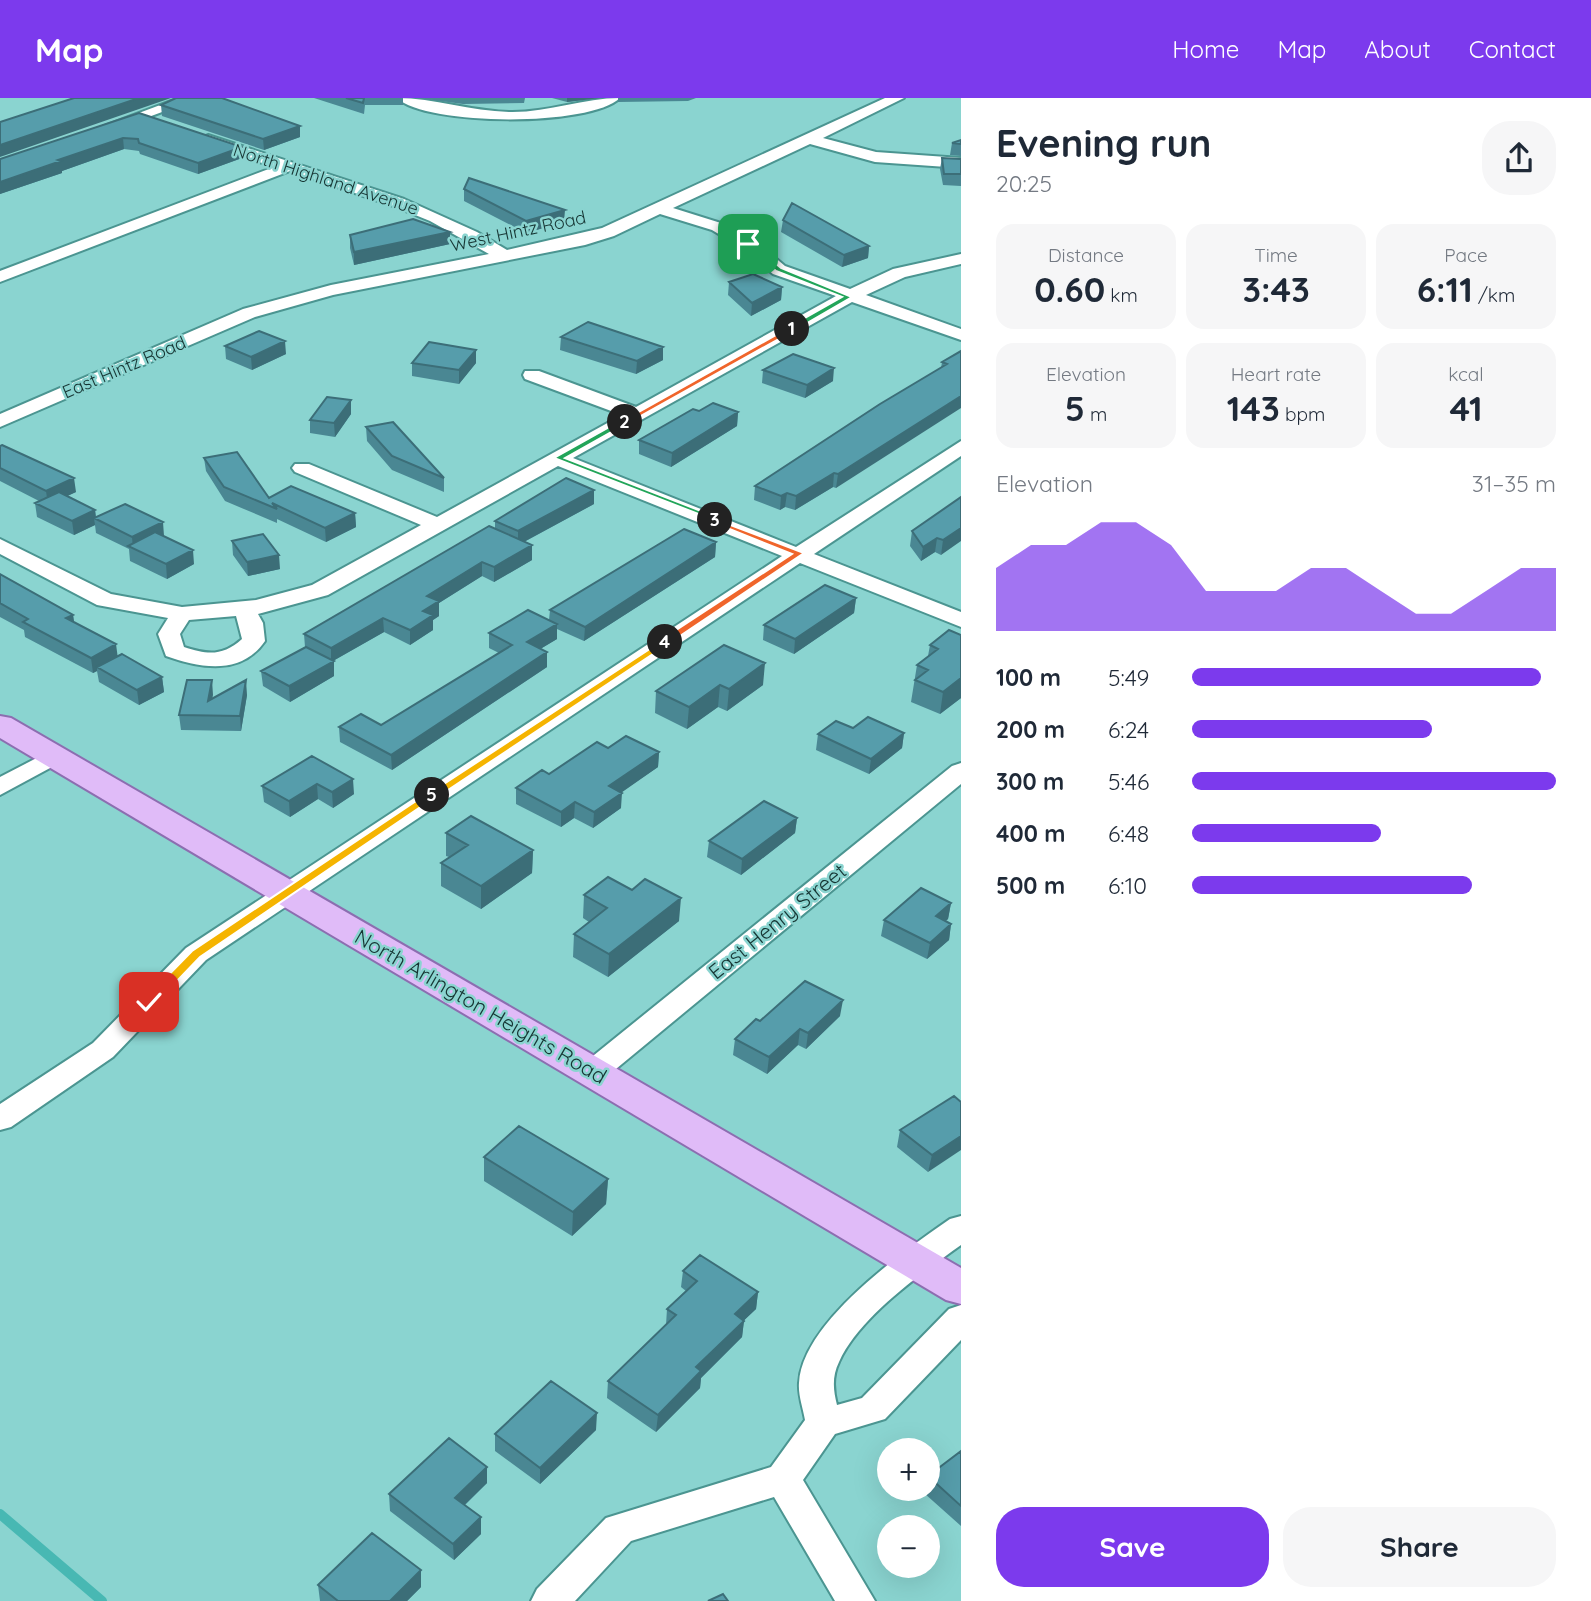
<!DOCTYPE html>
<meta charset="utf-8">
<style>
body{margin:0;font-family:Quicksand,sans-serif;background:#f6f6f7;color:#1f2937;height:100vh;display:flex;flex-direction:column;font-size:26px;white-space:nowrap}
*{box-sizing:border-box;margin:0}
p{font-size:23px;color:#747a83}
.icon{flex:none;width:38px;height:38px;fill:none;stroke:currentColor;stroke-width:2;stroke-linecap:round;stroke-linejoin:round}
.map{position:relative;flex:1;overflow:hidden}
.details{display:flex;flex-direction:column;background:#fff;width:630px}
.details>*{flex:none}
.fabs{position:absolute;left:877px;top:1340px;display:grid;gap:14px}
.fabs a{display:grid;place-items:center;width:63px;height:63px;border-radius:50%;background:#fff;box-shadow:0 7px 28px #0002;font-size:35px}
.pin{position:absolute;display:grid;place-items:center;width:60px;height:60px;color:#fff;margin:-30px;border-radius:14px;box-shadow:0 4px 10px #0006}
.km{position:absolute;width:35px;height:35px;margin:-18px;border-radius:50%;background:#222;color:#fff;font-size:19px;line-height:35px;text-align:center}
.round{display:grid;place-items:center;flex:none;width:74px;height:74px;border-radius:28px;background:#f6f6f7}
.overview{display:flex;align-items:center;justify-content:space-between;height:119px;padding:0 35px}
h1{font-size:38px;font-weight:700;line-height:52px}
.metrics{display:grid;grid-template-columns:repeat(3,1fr);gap:10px;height:119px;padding:7px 35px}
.metrics div{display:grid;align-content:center;border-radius:18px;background:#f6f6f7;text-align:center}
.metrics b{font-size:35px;font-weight:700}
.metrics small{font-size:19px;font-weight:400}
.metrics p{font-size:19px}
.chart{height:196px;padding:14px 35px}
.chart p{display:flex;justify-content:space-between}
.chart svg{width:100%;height:126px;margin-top:7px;fill:#7c3aed;opacity:.7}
.button{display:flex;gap:14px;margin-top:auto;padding:14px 35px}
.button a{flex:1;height:80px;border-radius:28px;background:#7c3aed;color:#fff;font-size:28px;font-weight:700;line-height:80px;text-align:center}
.button a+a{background:#f6f6f7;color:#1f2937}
ul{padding:0 35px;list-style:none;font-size:23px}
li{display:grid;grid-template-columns:112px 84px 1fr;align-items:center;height:52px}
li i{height:18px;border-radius:9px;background:#7c3aed}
header{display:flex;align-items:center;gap:42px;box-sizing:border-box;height:98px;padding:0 35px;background:#7c3aed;color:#fff}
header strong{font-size:33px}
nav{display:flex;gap:38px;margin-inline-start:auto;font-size:24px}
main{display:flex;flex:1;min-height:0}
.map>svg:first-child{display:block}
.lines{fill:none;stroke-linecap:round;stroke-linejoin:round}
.stream{stroke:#48b8b3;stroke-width:10}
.minor-casing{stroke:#4b9591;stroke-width:4}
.major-casing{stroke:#8c6eb0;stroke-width:4}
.minor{fill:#fff;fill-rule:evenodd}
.major{fill:#e0bbf8;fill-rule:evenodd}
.wall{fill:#4a8793}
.shaded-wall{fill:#3c6e78}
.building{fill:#569dab;stroke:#3c6e78;stroke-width:2}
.split-1{fill:#22a559;stroke:#fff;stroke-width:2}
.split-2{fill:#f0652b;stroke:#fff;stroke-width:2}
.split-3{fill:#22a559;stroke:#fff;stroke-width:2}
.split-4{fill:#f0652b;stroke:#fff;stroke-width:2}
.split-5{fill:#f5b400;stroke:#fff;stroke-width:2}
.split-6{fill:#f5b400;stroke:#fff;stroke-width:2}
.labels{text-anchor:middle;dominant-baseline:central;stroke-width:5;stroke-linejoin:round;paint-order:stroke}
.far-street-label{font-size:18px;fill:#163533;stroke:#8ad4d0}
.street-label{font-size:21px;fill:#163533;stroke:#8ad4d0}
</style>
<header>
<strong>Map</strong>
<nav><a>Home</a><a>Map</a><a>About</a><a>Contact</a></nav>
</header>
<main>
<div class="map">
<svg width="961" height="1503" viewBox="0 0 961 1503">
<rect width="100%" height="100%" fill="#8ad4d0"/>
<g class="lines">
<path class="stream" d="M0 1416 102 1503"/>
<defs>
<path id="minor" d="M179 0H200L116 31H106L104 28Z
M397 0C434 0 471 13 509 14 547 15 583 0 620 0 590 29 426 28 397 0Z
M885 0H904L823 40 876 54 961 60V70L875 64 810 46 673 110 724 126 754 142 785 168 850 191 893 171 961 156V166L905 179 866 197 961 231V242L852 204 573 360 796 449 961 343V358L814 456 961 514V529L800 465 206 862 113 959 11 1029 0 1032V1006L93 945 186 850 782 458 558 368 328 497 258 516 263 525 265 543C241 578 200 570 166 558L158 536 168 520 97 507 0 456V441L111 496 182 509 256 502 312 487 421 427 295 374 292 370 295 366H309L437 419 622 317 525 281 523 277 525 273H539L636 309 836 198 773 176 742 150 712 132 660 116 614 138 585 147 333 197 255 219 0 329V316L243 211 331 187 489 156 430 123 393 108 290 73 0 184V173L274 69 203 45V39L208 37 404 101 477 134 507 152 602 130ZM236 518 242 541C223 558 208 557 184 549L180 536 189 522Z
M54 651 63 653 66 658 63 663 0 697V679Z
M961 665V686L605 980 594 983 583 980 579 973 583 966 952 668Z
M961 1118V1147C922 1175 859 1219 839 1264 832 1278 833 1292 837 1307L862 1300 949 1211 961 1207V1242L885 1321 835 1336 803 1382 875 1503H835L774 1399 631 1443 575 1503H531L537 1491 606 1420 771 1369 805 1322C803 1310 798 1297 799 1285 802 1224 904 1153 950 1121Z"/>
<path id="major" d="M0 618 11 620 961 1170V1206L946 1202 0 640Z"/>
</defs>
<use href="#minor" class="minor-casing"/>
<use href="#major" class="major-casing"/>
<use href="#minor" class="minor"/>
<use href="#major" class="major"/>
</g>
<path class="wall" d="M314 0H403V7H365L364 16Z
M418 0H525L524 5 463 6Z
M552 0H600L567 4Z
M618 0H696L688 3 618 4Z
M161 7 300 39 264 52 162 18Z
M139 15 242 49V60L198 76 140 56 139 53 124 51 62 73V75L0 96V61Z
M961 42V58L950 57 952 45Z
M942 60 961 61V88L943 87 940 71Z
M464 91 564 124 526 135 464 103Z
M783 122 869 148 868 160 842 169 781 134Z
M450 134V146L354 167 350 150V137Z
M729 184 782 189 781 202 751 218 728 197Z
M561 239 663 249V262L636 276 560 252Z
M225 248 286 256 252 272 226 261Z
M476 252V265L459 286 412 278V265Z
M961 253 836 390 833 389 795 412 785 409 780 412 754 402 755 388 941 270 942 264Z
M763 272 833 283 805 300 762 285Z
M351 302V316L335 339 310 335V322Z
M699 313 738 314 737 328 671 369 639 356V342Z
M366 329 444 380V394L392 372 367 343Z
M0 348 76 394 67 398 95 412 96 419 164 438 194 466 167 481 130 463 129 451 96 435 95 427 74 437 37 419 35 405 39 403 0 383Z
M204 360 269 400 355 415 356 429 326 444 277 421V425L225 403 206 373Z
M961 399 941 457 935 454 921 463 910 448 912 433Z
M594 406 524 444 532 447V462L494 484 482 478 439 505V518L433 522V532L410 547 384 534 333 563 334 578 290 604 263 588 261 573 305 549 304 536 495 431V423Z
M232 443 280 471 248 478 233 457Z
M716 444 715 459 584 543 557 531V541L540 551 547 554V569L392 672 340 644 339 629 381 627 499 555 489 550V535L549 522 550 512Z
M0 476 73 517 74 524 118 558 162 579 164 594 139 607 99 584 97 573 93 575 25 539 24 532 0 519Z
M856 500 854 515 794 556 763 542 764 527Z
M961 537V600L940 616 911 604 917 567 928 558 930 547Z
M724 547 763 587 727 613 718 609 687 631 655 615 656 593Z
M212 582V600L247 597 241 633 181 632 179 617Z
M853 630 904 635 902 650 869 676 816 652 818 636Z
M608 650 659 654 658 669 621 694V710L593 730 574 720 561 729 516 706V690Z
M312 658 354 696 333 710 318 701 290 719 264 704 262 688Z
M797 720 795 735 741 777 707 759 709 743Z
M446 735 533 752 532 775 481 811 441 788V765L449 759 446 758Z
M584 797 679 823 608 879 573 859 574 836 589 824 583 820Z
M951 805 948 821 945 823 951 826 949 842 927 861 881 838 884 822Z
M840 918 806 951 798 947 767 976 733 957 735 941 760 923Z
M954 998 928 1074 897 1049 900 1032Z
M484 1059 608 1081 606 1106 572 1138 484 1083Z
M683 1173 758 1194 756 1211 744 1222 742 1239 701 1280 700 1290 656 1334 607 1300 608 1283 666 1227 667 1211 686 1193 681 1189Z
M596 1332 540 1386 495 1353V1336Z
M961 1353V1428L924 1395 925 1391H928V1378Z
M487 1369V1385L465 1407 481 1436 454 1462 390 1413 389 1396Z
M318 1487 421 1489 407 1503H320Z"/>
<path class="shaded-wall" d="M139 0H171L0 59V47Z
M567 0H600L567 4Z
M300 28V39L264 52 263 41Z
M123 40 124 51 62 73V75L0 96V84L58 62Z
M242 49V60L198 76V65Z
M565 112 564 124 526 135V123Z
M450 134V146L354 167V154Z
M869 148 868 160 842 169 844 157Z
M782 189 781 202 751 218 752 205Z
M285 243 286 256 252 272 251 259Z
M663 249V262L636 276 637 263Z
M476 252V265L459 286V272Z
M834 270 833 283 805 300 807 287Z
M961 298V310L836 390 838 376Z
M351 302V316L335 339 334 325Z
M738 314 737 328 671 369 672 355Z
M834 375 833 389 795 412 796 398Z
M74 380 76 394 48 407 46 393Z
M594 392V406L518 447V433Z
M787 395 785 409 780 412 781 398Z
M95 412 96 422 94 420 95 427 74 437 72 423Z
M355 415 356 429 326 444 325 430Z
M163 424 164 438 133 451 132 439Z
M961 430V443L941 457 943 442Z
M937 440 935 454 921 463 923 449Z
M716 444 715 459 584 543 585 529Z
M532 447V462L494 484V469Z
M193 452 194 466 167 481 166 466Z
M279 457 280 471 248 478 247 464Z
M482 464V478L439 505V518L433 522V532L410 547V532L427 498Z
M856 500 854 515 794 556 795 541Z
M73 517 75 531 66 520Z
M383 520 384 534 331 564V550Z
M557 526V541L527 559V544Z
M116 546 118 561 97 569V573L93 575 91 560Z
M547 554V569L392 672 391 657Z
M334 563V578L290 604 289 588Z
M765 565 763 587 727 613 729 591Z
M162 579 164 594 139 607 137 592Z
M961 580V600L940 616 943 594Z
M212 582 213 597 209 618 208 603Z
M246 582 247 597 241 633 240 618Z
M720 587 718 609 687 631 689 609Z
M904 635 902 650 869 676 871 661Z
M659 654 658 669 608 704 609 688Z
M353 681 354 696 333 710 332 694Z
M317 686 318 701 290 719 289 703Z
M622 695 621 710 593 730 594 714Z
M575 704 574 720 561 729V714Z
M797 720 795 735 741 777 742 761Z
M533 752 532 775 481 811V788Z
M681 800 679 823 608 879 609 856Z
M951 805 948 821 933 834 936 818Z
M951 826 949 842 927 861 930 845Z
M843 902 840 918 806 951 808 935Z
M800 931 798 947 767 976 769 959Z
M961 1038V1052L928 1074 932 1057Z
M608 1081 606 1106 572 1138 573 1114Z
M758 1194 756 1211 733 1233 735 1216Z
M744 1223 742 1239 701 1280 700 1290 656 1334 658 1317 696 1269Z
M597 1315 596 1332 540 1386V1370Z
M487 1369V1385L455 1416V1400Z
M481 1419V1436L454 1462 453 1446Z
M421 1472V1489L407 1503H390Z"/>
<path class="building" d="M74 0H139L0 47V24Z
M176 0H222L300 28 263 41 161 7Z
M346 0H364L363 5Z
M139 15 242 49 198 65 139 45 138 41 123 40 58 62 61 63 0 84V61Z
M961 42V46L952 45Z
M942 60 961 61V76H944Z
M469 80 565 112 526 123 464 91Z
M792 105 869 148 844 157 783 122Z
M413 121 450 134 354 154 350 137Z
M753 176 782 189 752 205 729 184Z
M588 224 663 249 637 263 561 239Z
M259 233 285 243 251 259 225 248Z
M429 244 476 252 459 272 412 265Z
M961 253V298L838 376 834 375 796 398 787 395 781 398 755 388 880 306 947 266 942 264Z
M793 256 834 270 807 287 763 272Z
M327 299 351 302 334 325 310 322Z
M713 305 738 314 672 355 639 342 693 311 699 313Z
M393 324 444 380 392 358 366 329Z
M2 347 74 380 46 393 0 370V348Z
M237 354 269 400 291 388 355 415 325 430 272 405 277 411 224 389 204 360Z
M566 380 594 392 518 433 495 423Z
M59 394 95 412 72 423 35 405Z
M961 399V430L943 442 937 440 923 449 912 433Z
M125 406 163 424 132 439 94 420Z
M489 428 532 447 494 469 482 464 427 498 439 503 423 513 433 517 410 532 383 520 331 550 304 536Z
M684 431 716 444 585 529 550 512Z
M155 434 193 452 166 466 128 448Z
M263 436 279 457 247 464 232 443Z
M0 476 73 517 66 520 116 546 91 560 23 524 28 521 0 505Z
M825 487 856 500 795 541 764 527Z
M528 512 557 526 527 544 547 554 391 657 339 629 361 616 381 627 512 547 489 535Z
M949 532 961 537V580L943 594 915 582 928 572 917 567 938 551 930 547Z
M724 547 765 565 729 591 720 587 689 609 656 593Z
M306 549 334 563 289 588 261 573Z
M122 556 162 579 137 592 97 569Z
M187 582H212L208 603 246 582 240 618 179 617Z
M868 619 904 635 871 661 818 636 836 623 853 630Z
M626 638 659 654 609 688 622 695 594 714 575 704 561 714 516 690 542 672 549 676 597 644 608 650Z
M312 658 353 681 332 694 317 686 289 703 262 688Z
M764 703 797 720 742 761 709 743Z
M471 718 533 752 481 788 441 765 468 747 446 735Z
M608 779 632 792 645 781 681 800 609 856 574 836 607 810 584 797Z
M921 790 951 805 936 818 951 826 930 845 884 822Z
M805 883 843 902 808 935 800 931 769 959 735 941 756 921 760 923Z
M954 998 961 1004V1038L932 1057 900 1032Z
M519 1028 608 1081 573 1114 484 1059Z
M700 1157 758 1194 735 1216 744 1223 696 1269 701 1273 658 1317 608 1283 676 1217 667 1211 697 1183 683 1173Z
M551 1283 597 1315 540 1370 495 1336Z
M449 1340 487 1369 455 1400 481 1419 453 1446 389 1396Z
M961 1353V1408L928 1378Z
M372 1435 421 1472 390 1503H338L318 1487Z
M723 1496 728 1503H708Z"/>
<path class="split-1" d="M745 145H751L781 170 852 199 795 232H789V229L842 199 776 173Z"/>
<path class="split-2" d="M792 228 795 232 628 325 621 324Z"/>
<path class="split-3" d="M622 322 629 324 565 360 719 420V424L554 360Z"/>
<path class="split-4" d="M712 420 804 455 668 546H661V542L792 456 712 424Z"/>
<path class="split-5" d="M665 541 668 546 436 700 427 697Z"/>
<path class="split-6" d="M428 695 438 697 200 859 154 907H145V901L192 853Z"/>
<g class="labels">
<g class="far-street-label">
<text transform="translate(326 81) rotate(18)">North Highland Avenue</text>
<text transform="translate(518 133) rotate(-12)">West Hintz Road</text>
<text transform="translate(124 269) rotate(-23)">East Hintz Road</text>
</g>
<g class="street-label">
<text transform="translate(777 823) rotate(-39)">East Henry Street</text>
<text transform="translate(481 908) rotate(30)">North Arlington Heights Road</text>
</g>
</g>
</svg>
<div class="fabs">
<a>+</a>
<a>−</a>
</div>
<div class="pin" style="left:748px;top:146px;background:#1e9e55"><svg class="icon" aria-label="arrive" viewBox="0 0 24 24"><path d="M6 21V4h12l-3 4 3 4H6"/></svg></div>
<div class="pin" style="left:149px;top:904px;background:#d93025"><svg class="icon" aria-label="check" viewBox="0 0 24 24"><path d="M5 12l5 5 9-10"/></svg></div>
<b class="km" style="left:792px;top:231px">1</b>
<b class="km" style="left:625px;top:324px">2</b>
<b class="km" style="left:715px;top:422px">3</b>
<b class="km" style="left:665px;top:544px">4</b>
<b class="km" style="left:432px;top:697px">5</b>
</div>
<section class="details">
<div class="overview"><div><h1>Evening run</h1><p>20:25</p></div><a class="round"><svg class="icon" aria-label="share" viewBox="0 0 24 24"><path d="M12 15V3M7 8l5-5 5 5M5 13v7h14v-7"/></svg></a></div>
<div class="metrics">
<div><p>Distance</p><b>0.60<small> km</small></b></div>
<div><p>Time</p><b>3:43</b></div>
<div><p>Pace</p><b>6:11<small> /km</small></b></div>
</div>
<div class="metrics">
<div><p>Elevation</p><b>5<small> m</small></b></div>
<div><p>Heart rate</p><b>143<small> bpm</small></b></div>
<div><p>kcal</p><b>41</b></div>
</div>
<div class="chart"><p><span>Elevation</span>31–35 m</p>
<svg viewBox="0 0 160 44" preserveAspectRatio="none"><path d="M0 44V22L10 14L20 14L30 6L40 6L50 14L60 30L70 30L80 30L90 22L100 22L110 30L120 38L130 38L140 30L150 22L160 22V44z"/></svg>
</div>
<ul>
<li><b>100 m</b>5:49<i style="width:96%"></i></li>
<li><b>200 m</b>6:24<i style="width:66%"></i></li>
<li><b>300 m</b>5:46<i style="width:100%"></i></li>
<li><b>400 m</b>6:48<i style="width:52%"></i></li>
<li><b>500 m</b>6:10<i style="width:77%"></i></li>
</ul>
<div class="button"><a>Save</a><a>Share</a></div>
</section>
</main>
